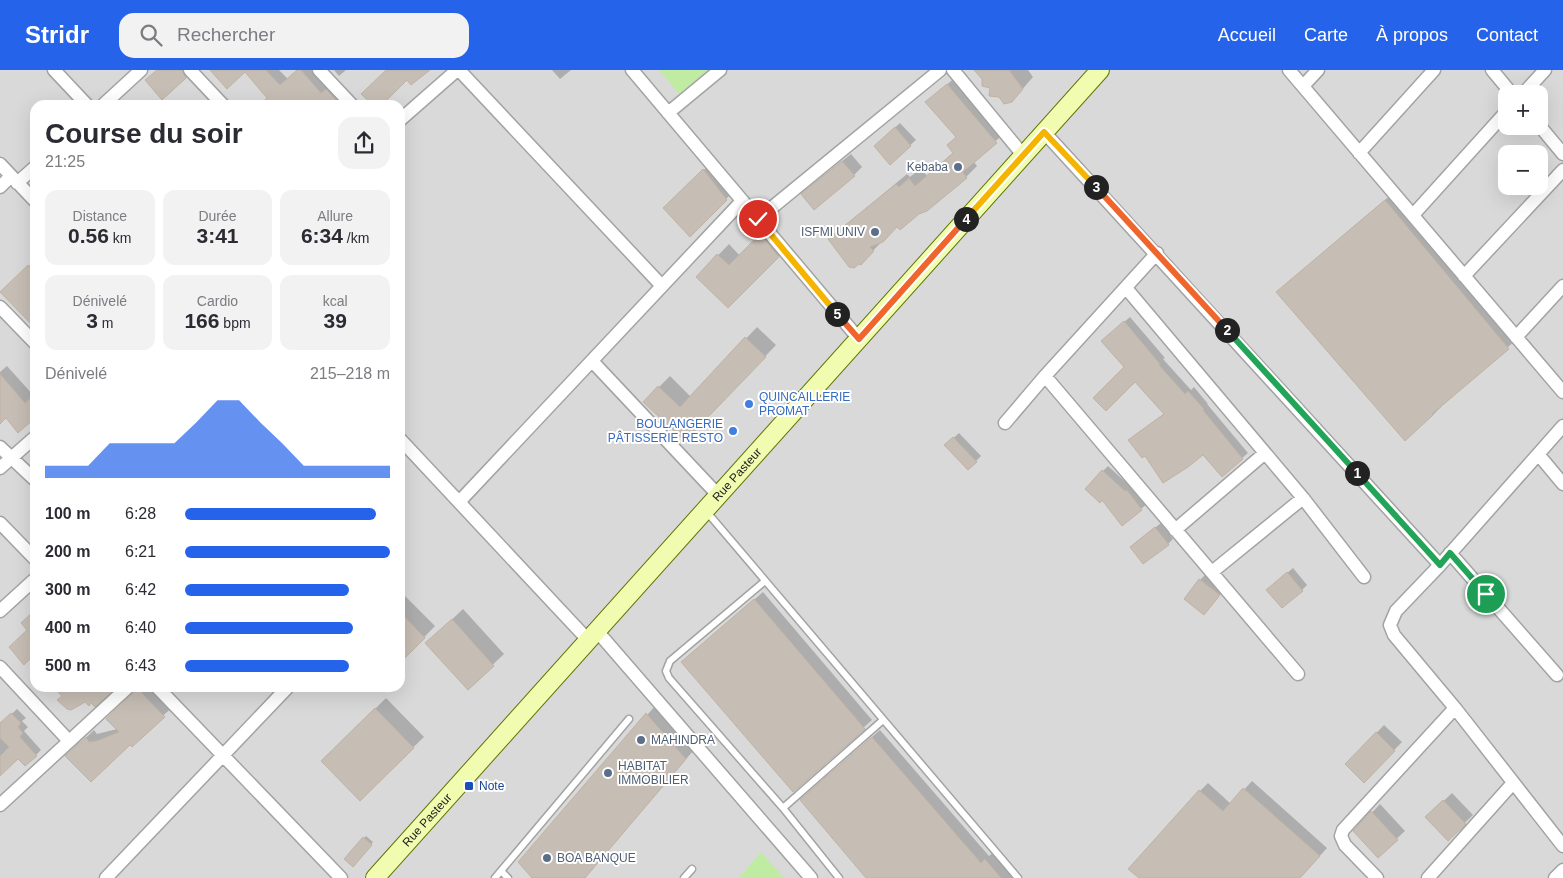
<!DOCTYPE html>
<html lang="fr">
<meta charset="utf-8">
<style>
body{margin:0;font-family:Helvetica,sans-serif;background:#f2f2f3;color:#2b2b33;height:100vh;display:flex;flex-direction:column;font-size:19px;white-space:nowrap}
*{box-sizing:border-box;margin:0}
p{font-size:16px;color:#7c7c81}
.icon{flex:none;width:28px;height:28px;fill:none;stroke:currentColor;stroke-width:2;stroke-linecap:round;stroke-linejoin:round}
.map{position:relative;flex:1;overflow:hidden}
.side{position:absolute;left:30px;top:30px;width:375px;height:592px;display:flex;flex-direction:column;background:#fff;border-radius:15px;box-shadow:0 5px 20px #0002}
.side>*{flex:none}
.tools{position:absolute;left:1498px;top:15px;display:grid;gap:10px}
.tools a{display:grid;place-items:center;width:50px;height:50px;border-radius:10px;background:#fff;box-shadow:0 5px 20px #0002;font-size:25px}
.pin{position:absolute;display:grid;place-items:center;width:42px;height:42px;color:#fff;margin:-21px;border:2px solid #fff;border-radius:50%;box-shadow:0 1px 5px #0007}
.km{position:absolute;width:25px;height:25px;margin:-12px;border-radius:50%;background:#222;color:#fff;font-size:14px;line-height:25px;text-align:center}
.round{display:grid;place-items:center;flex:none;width:52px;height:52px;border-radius:15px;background:#f2f2f3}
.head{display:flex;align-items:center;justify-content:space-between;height:85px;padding:0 15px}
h1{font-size:28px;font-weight:800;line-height:38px}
.stats{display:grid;grid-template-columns:repeat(3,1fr);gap:8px;height:85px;padding:5px 15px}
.stats div{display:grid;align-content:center;border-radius:12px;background:#f2f2f3;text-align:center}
.stats b{font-size:21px;font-weight:800}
.stats small{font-size:14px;font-weight:400}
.stats p{font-size:14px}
.chart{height:140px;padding:10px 15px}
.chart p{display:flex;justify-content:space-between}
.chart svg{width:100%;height:90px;margin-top:5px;fill:#2563eb;opacity:.7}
ul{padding:0 15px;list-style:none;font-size:16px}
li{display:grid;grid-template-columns:80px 60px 1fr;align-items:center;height:38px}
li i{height:12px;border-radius:6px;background:#2563eb}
header{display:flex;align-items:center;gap:30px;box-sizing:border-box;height:70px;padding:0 25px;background:#2563eb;color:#fff}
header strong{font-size:24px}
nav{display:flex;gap:28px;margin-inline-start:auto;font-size:18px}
.search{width:350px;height:45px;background:#f2f2f3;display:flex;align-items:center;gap:12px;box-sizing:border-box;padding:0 18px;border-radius:15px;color:#7c7c81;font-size:19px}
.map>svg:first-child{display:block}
.residential{fill:#dad9d9;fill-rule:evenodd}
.grass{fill:#c0eba3}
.shadow{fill:#0003}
.building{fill:#c6bdb4;stroke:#c0b2a3}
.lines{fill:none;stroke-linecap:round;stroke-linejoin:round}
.service-casing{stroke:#a3a3a3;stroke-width:9}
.minor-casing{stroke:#a3a3a3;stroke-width:15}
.secondary-casing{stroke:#5e7500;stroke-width:20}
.service{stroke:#fff;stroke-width:6}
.minor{stroke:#fff;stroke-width:12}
.secondary{stroke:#f1fcb1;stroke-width:18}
.split-1-casing{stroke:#fff;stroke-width:10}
.split-2-casing{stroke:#fff;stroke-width:10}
.split-3-casing{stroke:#fff;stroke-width:10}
.split-4-casing{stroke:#fff;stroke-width:10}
.split-5-casing{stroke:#fff;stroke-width:10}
.split-6-casing{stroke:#fff;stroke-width:10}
.split-1{stroke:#22a559;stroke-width:6}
.split-2{stroke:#22a559;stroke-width:6}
.split-3{stroke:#f0652b;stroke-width:6}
.split-4{stroke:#f5b400;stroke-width:6}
.split-5{stroke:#f0652b;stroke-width:6}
.split-6{stroke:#f5b400;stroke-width:6}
.service-dot{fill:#5c6f8a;stroke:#fff;stroke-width:2}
.shop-dot{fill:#3f7fe0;stroke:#fff;stroke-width:2}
.transit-dot{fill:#1a4fb4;stroke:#fff;stroke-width:2}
.labels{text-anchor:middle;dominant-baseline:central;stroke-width:4;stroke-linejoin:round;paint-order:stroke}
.service-label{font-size:12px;fill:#4e5e75;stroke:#fff;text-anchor:start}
.shop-label{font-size:12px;fill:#366cbe;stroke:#fff;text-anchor:start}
.street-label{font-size:12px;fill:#1c1c1c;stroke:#fff}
.transit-label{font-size:12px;fill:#164399;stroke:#fff;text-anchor:start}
</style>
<header>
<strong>Stridr</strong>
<div class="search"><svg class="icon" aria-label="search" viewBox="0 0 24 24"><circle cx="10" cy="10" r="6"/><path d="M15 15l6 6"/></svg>Rechercher</div>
<nav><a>Accueil</a><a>Carte</a><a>À propos</a><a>Contact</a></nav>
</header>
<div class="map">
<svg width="1563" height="808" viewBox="0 0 1563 808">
<rect width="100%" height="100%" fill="#eeebe1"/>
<path class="residential" d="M0 0H1563V808H0ZM1506 24H1539V56H1506ZM35 35H400V618H35ZM1506 84H1539V116H1506Z"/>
<path class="grass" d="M659 0H708L679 24Z
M761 782 784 808H739Z"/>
<path class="shadow" d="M212 0H279L288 9 298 0H314L350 35H261L268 28 245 1Z
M334 0H346L339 6Z
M552 0H571L560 9Z
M976 0H1028L1033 7 1012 31 992 17Z
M959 4 1007 61 973 91 977 96 966 107 919 143 897 156 860 194 830 169 841 159 907 104 910 107 921 98 927 106 954 82 957 67 927 32Z
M900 53 916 70 890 93 880 71Z
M851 84 862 97 854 105 811 116Z
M712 92 734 121 690 165 665 138Z
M1393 123 1516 270 1440 336 1441 337 1433 345 1405 369 1286 214Z
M771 154 789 176 728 236 697 207 729 174 740 186Z
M35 190V256L2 222Z
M1130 247 1165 288 1163 289 1191 320 1194 317 1208 334H1207L1248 383 1222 405 1203 383 1135 365 1165 343 1126 297 1108 266Z
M757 257 776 275 696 359 659 317 670 306 691 327Z
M7 296 34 326 35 325V346L6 347 0 352V302Z
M959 363 981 386 968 399 946 375Z
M1108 396 1131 417 1147 434 1122 454 1103 401Z
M1161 453 1173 469 1168 474 1131 477Z
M1293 498 1307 515 1302 520 1273 515Z
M1205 505 1224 520 1209 538 1200 510Z
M400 521 435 556 403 589 400 586Z
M763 522 872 650 793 721 691 584Z
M463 539 504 584 468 618 427 573Z
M35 542V594L30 588 29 559Z
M56 618H114L95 635 92 631 63 626Z
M137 618H152L172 638 130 673 75 678 94 660 97 664 117 659Z
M386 628 424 667 360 729 323 691Z
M655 636 693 681 584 808H533L520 792Z
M17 639 26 648 22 651 28 657 24 661 41 680 36 685 18 687 0 695V655Z
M1384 655 1402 672 1364 711 1347 694Z
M880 660 989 786 994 782 1016 808H868L809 722Z
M1252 711 1327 778 1300 808H1141L1200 721 1208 713 1231 734Z
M1452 723 1473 745 1448 769 1427 747Z
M1380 734 1405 761 1378 786 1355 761Z
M366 766 373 772 355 794 345 789Z"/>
<path class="building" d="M157 0H182L186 8 162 30 145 10Z
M210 0H266L280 15 297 0H301L321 23 326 19 341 35H259L267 28 245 2 227 19Z
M386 0H430L411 15 407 10 382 35H373L361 24Z
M974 0H1009L1023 19 1012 32 1004 34 999 27 989 26 990 18 982 16V9Z
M947 14 997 73 963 102 967 108 927 141 919 144 900 160 897 157 883 172 870 177 874 181 861 195 859 194 854 198 849 197 828 169 896 114 899 117 909 108 915 116 953 83 947 75 956 67 925 32Z
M895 57 911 76 890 95 874 76Z
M842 91 855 106 814 140 801 124Z
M703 99 727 130 690 167 663 138Z
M1385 130 1509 279 1432 344 1433 345 1405 371 1276 222Z
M760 164 779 187 728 238 696 207 717 184 729 195Z
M28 195 35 203V258L0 222Z
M1124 251 1160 294 1159 295 1185 324 1188 321 1204 339 1203 340 1243 389 1222 407 1203 385 1188 397 1163 413 1145 386 1142 388 1128 370 1164 344 1135 312 1106 341 1093 328 1124 297 1101 271Z
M745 267 766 287 685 371 643 332 658 316 680 337Z
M0 304 25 333 35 324V348L18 363 6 348 0 354Z
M953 367 977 392 968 400 944 375Z
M1102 400 1125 421 1127 420 1142 440 1122 456 1102 430 1100 433 1085 419Z
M1155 457 1169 475 1143 494 1130 477Z
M1287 502 1303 521 1282 538 1266 520Z
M1199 509 1220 525 1204 545 1184 529Z
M754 529 865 659 793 722 681 592Z
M35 540V584L24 595 9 577 27 560 21 553Z
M400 542 425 568 400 593Z
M452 549 494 596 468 620 425 573Z
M54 618H116L95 637 91 633 89 636 85 632 71 640 67 639 57 630 62 626Z
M135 618H137L165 647 132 677 130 675 91 712 65 686 86 667 89 672 96 671 119 662 106 649 132 624Z
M375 638 414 678 360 731 321 691Z
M11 643 21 653 18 657 23 663 20 667 37 686 25 696 18 689 0 706V686L9 677 0 668V653Z
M646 643 686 689 585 808H532L518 792Z
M1376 662 1395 681 1364 713 1345 694Z
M872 667 981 793 985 789 1001 808H866L800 730Z
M1243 718 1320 786 1300 808H1139L1128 799 1199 720 1223 741Z
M1443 730 1466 754 1448 771 1425 747Z
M1371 741 1398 770 1378 788 1353 761Z
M363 767 372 775 353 797 344 789Z"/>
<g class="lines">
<defs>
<path id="service" d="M706 441 1018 808
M765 511 670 591 666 601 669 608 783 738 839 808
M783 738 883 650
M501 801 508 808
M495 808 629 649
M684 808 692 799"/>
<path id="minor" d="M54 0 87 35
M190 0 223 35
M319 0 352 35
M459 0 662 216
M632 0 859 269
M953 0 1023 85
M1289 0 1563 322
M1492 0 1512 24
M1303 16 1318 0
M1523 24 1545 0
M103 35 141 0
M668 43 720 0
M400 50 457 0
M1539 55 1563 84
M1044 62 1440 495
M1359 83 1434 0
M0 94 35 131
M17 113 35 97
M0 117 11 106
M1413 145 1506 42
M758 149 940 0
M1464 206 1563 100
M1126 218 1303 428 1364 507
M0 237 35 273
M1516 267 1563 216
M592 291 718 425
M1045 306 1298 604
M1005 353 1045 306 1157 183
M1563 356 1440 495 1396 541 1390 555 1394 565 1455 638 1563 776
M400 369 588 570
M0 377 35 410
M1538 384 1563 414
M0 398 35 367
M459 432 742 131
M0 453 35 489
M1175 460 1265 383
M1450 483 1557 605
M1212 502 1303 428
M0 541 35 509
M597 561 811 808
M0 597 69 671
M158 618 341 808
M0 735 127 618
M106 808 287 618
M1377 808 1345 775 1341 766 1343 760 1455 638
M1428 808 1513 713
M1555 808 1563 800"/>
<g id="secondary">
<path id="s1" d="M375 808 1100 0"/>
</g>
</defs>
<use href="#service" class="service-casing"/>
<use href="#minor" class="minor-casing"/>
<use href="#secondary" class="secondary-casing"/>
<use href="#service" class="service"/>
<use href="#minor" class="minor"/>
<use href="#secondary" class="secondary"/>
</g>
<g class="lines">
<defs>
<path id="split-1" d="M1357 403 1440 495 1450 483 1486 524"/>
<path id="split-2" d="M1227 260 1357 403"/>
<path id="split-3" d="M1096 117 1227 260"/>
<path id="split-4" d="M966 149 1044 62 1096 117"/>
<path id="split-5" d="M837 244 859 269 966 149"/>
<path id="split-6" d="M758 149 837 244"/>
</defs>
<use href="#split-1" class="split-1-casing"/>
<use href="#split-2" class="split-2-casing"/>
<use href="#split-3" class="split-3-casing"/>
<use href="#split-4" class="split-4-casing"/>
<use href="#split-5" class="split-5-casing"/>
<use href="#split-6" class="split-6-casing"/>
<use href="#split-1" class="split-1"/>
<use href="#split-2" class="split-2"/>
<use href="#split-3" class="split-3"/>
<use href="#split-4" class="split-4"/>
<use href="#split-5" class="split-5"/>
<use href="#split-6" class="split-6"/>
</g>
<g class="service-dot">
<circle cx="958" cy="97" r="5"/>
<circle cx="875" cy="162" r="5"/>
<circle cx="641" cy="670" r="5"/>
<circle cx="608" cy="703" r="5"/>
<circle cx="547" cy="788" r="5"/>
</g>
<g class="shop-dot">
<circle cx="749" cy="334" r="5"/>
<circle cx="733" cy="361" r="5"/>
</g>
<rect class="transit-dot" x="464" y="711" width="10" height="10" rx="2.5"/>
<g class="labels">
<g class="service-label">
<text x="948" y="97" text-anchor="end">Kebaba</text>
<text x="865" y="162" text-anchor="end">ISFMI UNIV</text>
<text x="651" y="670">MAHINDRA</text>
<text x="618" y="696">HABITAT<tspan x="618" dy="14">IMMOBILIER</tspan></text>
<text x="557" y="788">BOA BANQUE</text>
</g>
<g class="shop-label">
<text x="759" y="327">QUINCAILLERIE<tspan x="759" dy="14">PROMAT</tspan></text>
<text x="723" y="354" text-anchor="end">BOULANGERIE<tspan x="723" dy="14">PÂTISSERIE RESTO</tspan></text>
</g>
<g class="street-label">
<text stroke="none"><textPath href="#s1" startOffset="542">Rue Pasteur</textPath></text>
<text stroke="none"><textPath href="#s1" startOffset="78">Rue Pasteur</textPath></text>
</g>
<g class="transit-label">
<text x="479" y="716">Note</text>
</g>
</g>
</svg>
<div class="tools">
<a>+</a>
<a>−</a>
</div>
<div class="pin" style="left:1486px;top:524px;background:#1e9e55"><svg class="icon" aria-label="arrive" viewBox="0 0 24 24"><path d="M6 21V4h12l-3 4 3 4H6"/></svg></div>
<div class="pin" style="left:758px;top:149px;background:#d93025"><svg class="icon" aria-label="check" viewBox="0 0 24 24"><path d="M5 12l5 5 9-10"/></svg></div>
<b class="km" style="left:1357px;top:403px">1</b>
<b class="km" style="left:1227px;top:260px">2</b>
<b class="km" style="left:1096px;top:117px">3</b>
<b class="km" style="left:966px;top:149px">4</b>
<b class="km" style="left:837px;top:244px">5</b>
<section class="side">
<div class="head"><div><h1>Course du soir</h1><p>21:25</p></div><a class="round"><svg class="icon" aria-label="share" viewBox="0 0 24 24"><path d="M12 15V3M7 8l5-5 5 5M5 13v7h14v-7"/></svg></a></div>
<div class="stats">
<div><p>Distance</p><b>0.56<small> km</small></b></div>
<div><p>Durée</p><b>3:41</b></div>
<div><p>Allure</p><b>6:34<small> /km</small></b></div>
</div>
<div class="stats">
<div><p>Dénivelé</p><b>3<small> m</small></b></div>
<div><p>Cardio</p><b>166<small> bpm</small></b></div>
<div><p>kcal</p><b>39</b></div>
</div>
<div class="chart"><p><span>Dénivelé</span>215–218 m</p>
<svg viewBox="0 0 160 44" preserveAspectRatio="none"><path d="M0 44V38L10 38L20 38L30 27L40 27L50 27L60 27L70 17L80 6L90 6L100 17L110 27L120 38L130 38L140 38L150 38L160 38V44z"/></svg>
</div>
<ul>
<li><b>100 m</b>6:28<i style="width:93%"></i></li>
<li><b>200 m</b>6:21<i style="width:100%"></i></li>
<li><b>300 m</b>6:42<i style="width:80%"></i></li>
<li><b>400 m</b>6:40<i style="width:82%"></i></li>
<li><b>500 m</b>6:43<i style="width:80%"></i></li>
</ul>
</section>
</div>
